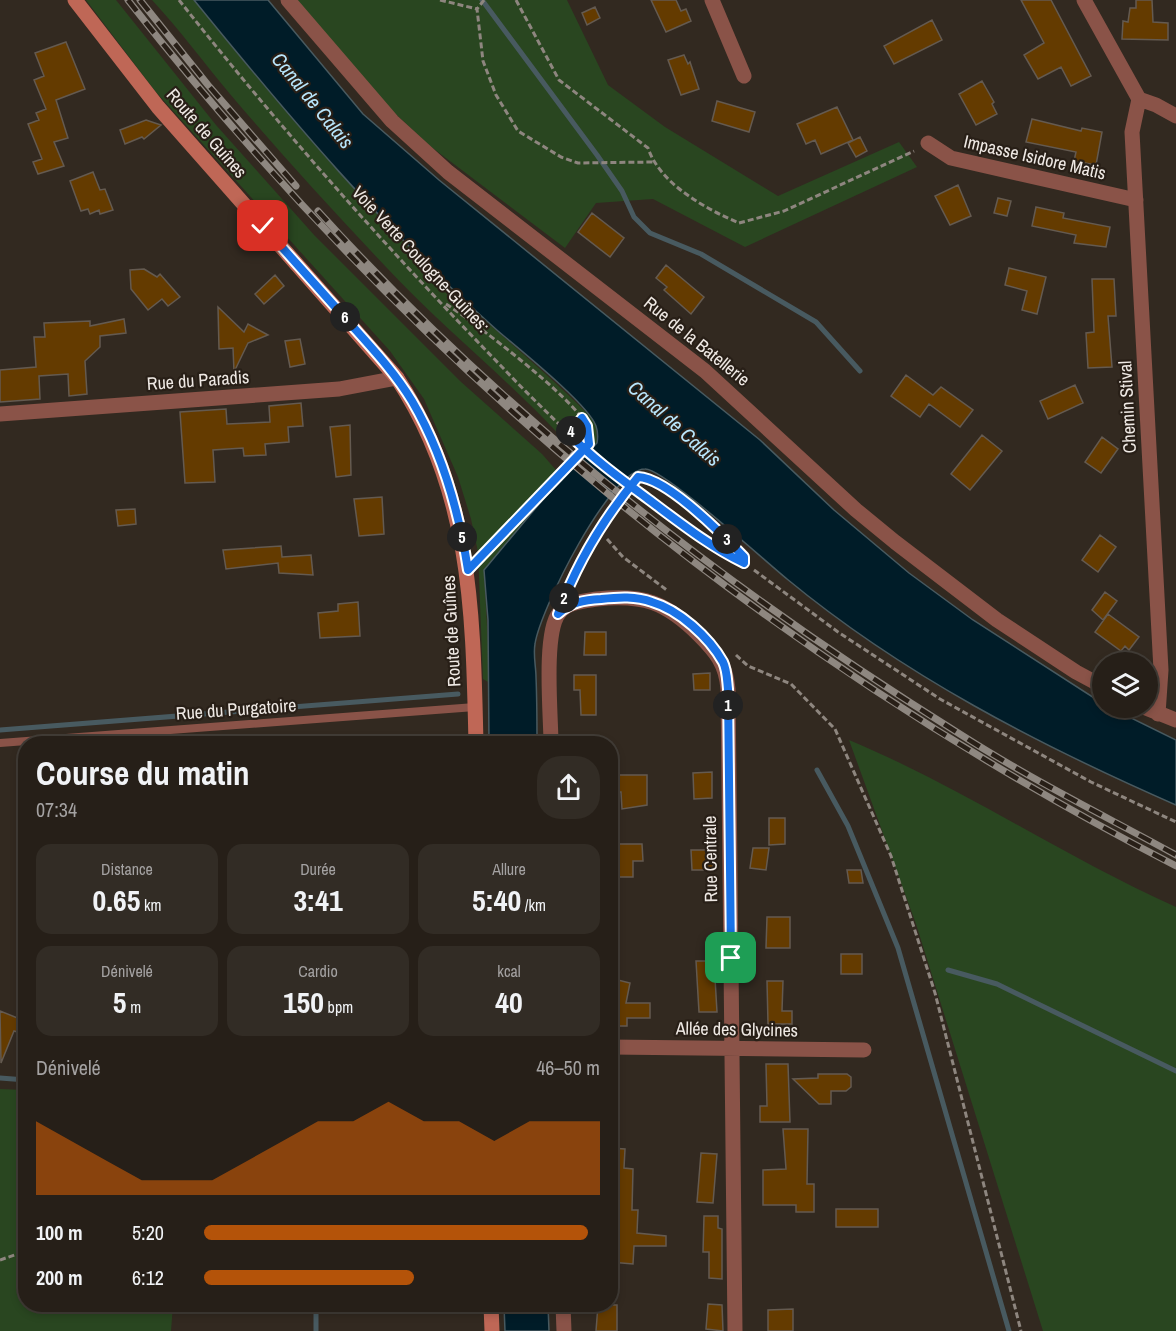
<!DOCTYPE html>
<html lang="fr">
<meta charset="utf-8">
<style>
body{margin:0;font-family:"Archivo Narrow",sans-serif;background:#322c25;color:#f1f3f6;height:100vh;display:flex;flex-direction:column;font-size:22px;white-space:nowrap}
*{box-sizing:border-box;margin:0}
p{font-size:20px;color:#a4a2a2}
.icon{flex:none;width:33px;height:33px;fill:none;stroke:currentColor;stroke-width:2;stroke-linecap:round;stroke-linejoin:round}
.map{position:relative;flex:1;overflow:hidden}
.side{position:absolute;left:18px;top:736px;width:600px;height:576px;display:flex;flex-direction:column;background:#261f18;border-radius:24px;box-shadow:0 3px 9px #0003,0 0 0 2px #423d37}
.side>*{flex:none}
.fabs{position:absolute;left:1092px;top:652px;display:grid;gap:12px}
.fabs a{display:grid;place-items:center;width:66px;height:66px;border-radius:50%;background:#261f18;box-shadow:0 3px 9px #0003,0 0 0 2px #423d37;font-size:30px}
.pin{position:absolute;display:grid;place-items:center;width:51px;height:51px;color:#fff;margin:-26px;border-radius:12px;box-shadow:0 3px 9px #0006}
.km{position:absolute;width:30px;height:30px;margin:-15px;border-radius:50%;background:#222;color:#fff;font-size:16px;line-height:30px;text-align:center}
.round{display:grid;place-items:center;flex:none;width:63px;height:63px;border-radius:24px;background:#322c25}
.head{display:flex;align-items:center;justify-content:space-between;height:102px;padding:0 18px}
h1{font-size:33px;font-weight:700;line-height:45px}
.stats{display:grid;grid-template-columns:repeat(3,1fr);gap:9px;height:102px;padding:6px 18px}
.stats div{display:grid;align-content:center;border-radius:15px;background:#322c25;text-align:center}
.stats b{font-size:30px;font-weight:700}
.stats small{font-size:16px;font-weight:400}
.stats p{font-size:16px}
.chart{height:168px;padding:12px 18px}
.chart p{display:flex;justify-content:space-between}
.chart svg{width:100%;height:108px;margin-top:6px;fill:#b45309;opacity:.7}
ul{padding:0 18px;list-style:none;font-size:20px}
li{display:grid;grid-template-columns:96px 72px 1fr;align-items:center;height:45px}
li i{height:15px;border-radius:8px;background:#b45309}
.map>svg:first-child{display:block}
.green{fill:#294620}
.water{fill:#001c28;stroke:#485a60;stroke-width:1.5}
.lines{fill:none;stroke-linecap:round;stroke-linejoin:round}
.stream{stroke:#485a60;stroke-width:5}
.building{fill:#643b00;stroke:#645a50;stroke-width:1.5}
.path{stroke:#8e867f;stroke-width:3;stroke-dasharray:6 3;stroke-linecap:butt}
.service{stroke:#8a5348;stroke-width:8}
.minor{stroke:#8a5348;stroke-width:15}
.secondary{stroke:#bf6756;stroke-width:15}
.rail-casing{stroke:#8e8780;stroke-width:7}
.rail{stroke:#281f17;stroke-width:4.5;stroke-dasharray:14;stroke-linecap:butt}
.path-bridge{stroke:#8e867f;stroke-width:3;stroke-dasharray:6 3;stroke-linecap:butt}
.route-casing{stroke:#fff;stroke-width:12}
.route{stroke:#1a73e8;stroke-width:8}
.labels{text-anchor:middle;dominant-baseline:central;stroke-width:4.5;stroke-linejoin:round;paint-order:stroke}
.street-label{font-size:18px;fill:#efe9e4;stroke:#281f17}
.water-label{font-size:20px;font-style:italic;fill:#b9e7fd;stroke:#281f17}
</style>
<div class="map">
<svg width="1176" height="1331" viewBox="0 0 1176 1331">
<rect width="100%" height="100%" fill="#322920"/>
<path class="green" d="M86 0H116L216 125 315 236 460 381 542 454 563 478 484 570 490 683 483 679 478 552 471 519 458 477 424 399 390 351 155 91Z
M152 0H194C271 95 350 189 437 276 486 324 540 366 588 414L596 424 597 443 590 449 574 437 565 441C509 380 443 328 386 267 333 211 280 153 230 94 204 63 180 30 152 0Z
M296 0H567L608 85 665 127 778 196 899 142 917 167 745 247 653 199 596 203 565 248 430 146 386 105Z
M849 740C962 787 1064 857 1176 907V1331H1043L916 924Z
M0 1089 25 1090 26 1305H173L171 1331H0Z"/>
<path class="water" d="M194 0H268L363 114 439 180 760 440 834 510 909 573 973 620 1102 703V708H1111L1176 740V805C1039 745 903 675 787 579 766 562 663 468 645 469 610 469 540 610 535 644 533 655 536 667 536 677 537 700 537 722 537 744H489L488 620 484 570 545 497 597 443C598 437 598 432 596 426 588 404 519 349 498 331 385 231 289 117 194 0Z
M504 1305H548L549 1331H505Z"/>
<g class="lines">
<path class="stream" d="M482 0 597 155 622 191 634 217 650 233 701 254 816 322 860 371
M0 730 458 694
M817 770 848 826 898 948 1009 1331
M948 970 997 984 1176 1071
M0 1078 26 1080
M316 1331V1307"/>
</g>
<path class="building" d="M651 0H676L681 11 686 9 691 21 666 32Z
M1021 0H1051L1091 76 1071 86 1061 67 1038 79 1024 55 1044 43Z
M1136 0H1152L1153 22 1168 23V40L1122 39 1123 21 1128 22 1130 8H1136Z
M595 7 600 18 587 25 582 13Z
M932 20 942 40 894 64 884 46Z
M66 42 85 89 56 100 68 138 54 142 64 166 38 174 33 162 42 159 28 124 39 120 36 113 46 109 34 80 44 76 35 53Z
M684 55 688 64 690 62 699 89 681 95 668 60Z
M982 81 994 102 992 104 997 114 976 125 959 94Z
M717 101 755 112 749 132 712 121Z
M837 107 853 140 821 154 815 140 806 144 797 124Z
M1032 119 1081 131 1082 128 1102 132 1096 165 1074 161 1076 152 1026 142Z
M146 120 161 125 144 139 142 137 125 144 120 130Z
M860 137 867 151 856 157 848 143Z
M93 172 100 190 105 189 113 210 100 214 99 210 90 214 88 209 81 211 70 181Z
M958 185 971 216 950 225 935 196Z
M998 198 1011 201 1007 216 994 213Z
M1036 207 1064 213 1063 218 1110 227 1106 247 1074 243 1076 235 1032 226Z
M592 213 624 238 610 257 578 232Z
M666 265 704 297 691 314 664 290 667 287 656 278Z
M1009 268 1046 277 1037 314 1022 310 1027 291 1005 285Z
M144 269 157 277 160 274 180 297 168 306 162 299 148 310 131 289 130 270Z
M275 275 284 286 264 304 255 294Z
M1092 279H1114L1116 316H1108L1112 367 1088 368 1086 333 1094 332Z
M218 307 244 332 248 324 268 335 248 343 234 372 233 348 219 349Z
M124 319 126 333 100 336V347L85 361 87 394 69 396 68 374 39 376 40 399 0 402V370L36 367 34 337H45L44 323 90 321V326Z
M300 339 305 364 290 367 285 341Z
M906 375 933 395 941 387 973 410 960 427 929 404 920 417 891 396Z
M1075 385 1083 403 1048 419 1040 401Z
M301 403 303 426 288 427 289 442 265 444 266 455 244 456 243 448 213 450 215 482 185 483 180 412 226 409 227 424 270 422 269 406Z
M350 425 351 475 336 477 330 427Z
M982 435 1002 451 970 490 951 474Z
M1102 437 1118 449 1101 473 1085 462Z
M382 497 384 534 359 536 354 499Z
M135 509 136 524 118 526 116 510Z
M1100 535 1116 547 1098 572 1082 560Z
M281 546 282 557 311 555 313 575 279 573 278 563 226 569 223 550Z
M1105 592 1117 601 1103 620 1092 610Z
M358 602 360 636 320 638 318 613 338 611V604Z
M1108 614 1139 637 1129 650 1125 646 1121 651 1095 632Z
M585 632H606V655H584Z
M710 673V690H694L693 674Z
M574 675H596V715H581L580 690H574Z
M712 772V798L694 799 693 773Z
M613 775H647V805L622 809 621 792H614Z
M769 818H785V844L769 845Z
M610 844H642L643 861H633V877H610Z
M753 848H769L766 870 750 868Z
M691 850H713V870H692Z
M847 870H861L863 883H849Z
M767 917H790V948H766Z
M841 954H862V974H841Z
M696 961H714L717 1012H699Z
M610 978 630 983 626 1003H650V1018H627V1026H610Z
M767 981H783L782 1011H792V1024H768Z
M0 1011 25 1021 21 1033 14 1031 1 1063Z
M766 1064H788L790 1122H760V1106H767Z
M818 1074H847L851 1077V1087L846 1091H831V1104H819L793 1079 818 1078Z
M783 1129H808L807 1184H814V1212H796V1205H763V1170L786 1169Z
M610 1148 625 1149 624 1168 633 1169 632 1210H638L637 1233 666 1236V1246H634L633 1264 610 1262Z
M701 1153 717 1154 713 1203 697 1202Z
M836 1209H878V1227H836Z
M704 1216H718V1228L722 1229V1279L709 1278V1252H703Z
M708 1304 722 1305 723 1331 706 1329Z
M598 1305H617V1331H596Z
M793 1309V1331H768V1310Z"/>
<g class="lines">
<path class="path" d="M179 0C280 128 390 252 504 369 529 396 556 420 581 447
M440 0 477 9
M484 0 477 9 483 61 496 95 518 131 561 157 578 163 653 162
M516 0 559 80 648 148C660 184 706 209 739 223L784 211 914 151
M446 304C474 322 575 399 587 426 590 431 589 438 589 444L539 497
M570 433 582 418
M642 477 667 486 729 541
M604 519 624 494
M607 539 623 557 668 591
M754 570 838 632 940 699 1091 782 1176 822
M736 655 748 666 791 684 835 729 891 856 935 993 1021 1331
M0 1260 26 1251"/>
<path class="service" d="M633 488 720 552 744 563
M468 570 532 504
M559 610 585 553 599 529
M0 743 475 707"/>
<path class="minor" d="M288 0 392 121 448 172 705 371 856 510 895 542 997 620 1076 672 1102 686
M712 0 744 76
M1084 0 1139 99 1156 105 1176 116
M1139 99 1132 132 1161 670 1158 714
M928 143 951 158 1136 200
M0 414 339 389 397 378
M1146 708 1176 720
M551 744C551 716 543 634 559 613 567 602 584 601 597 599 643 594 666 602 699 635 716 652 726 664 728 689L735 1331
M610 1047 864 1050
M563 1305 564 1331"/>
<path class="secondary" d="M75 0 158 107 397 378C472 492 473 613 476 744
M491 1305 492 1331"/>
<defs>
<path id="rail" d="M128 0C416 368 761 652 1176 866
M140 0 208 85 296 186
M318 211C504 416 728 590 963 736 1032 780 1105 816 1176 855"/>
</defs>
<use href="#rail" class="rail-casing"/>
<use href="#rail" class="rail"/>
<path class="path-bridge" d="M581 447 633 488"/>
</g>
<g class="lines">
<defs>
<path id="route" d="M263 226C291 257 318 288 346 319 369 345 394 371 412 401 442 452 459 512 468 570L589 444 587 426 582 418 569 434C593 459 621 479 648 499 679 522 709 546 744 563V557C723 535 667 478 638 477 603 519 577 562 558 614 570 602 585 600 601 599 619 597 636 596 652 602 679 610 709 637 723 662 727 670 727 680 728 689L731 958"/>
</defs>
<use href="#route" class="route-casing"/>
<use href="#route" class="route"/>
</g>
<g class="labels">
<g class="street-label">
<text transform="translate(207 133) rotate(49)">Route de Guînes</text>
<text transform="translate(1035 157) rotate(13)">Impasse Isidore Matis</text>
<text transform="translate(421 259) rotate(47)">Voie Verte Coulogne-Guînes:</text>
<text transform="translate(697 341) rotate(39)">Rue de la Batellerie</text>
<text transform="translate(198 380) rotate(-4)">Rue du Paradis</text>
<text transform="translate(1127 407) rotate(-93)">Chemin Stival</text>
<text transform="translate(451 631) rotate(-93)">Route de Guînes</text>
<text transform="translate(236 709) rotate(-4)">Rue du Purgatoire</text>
<text transform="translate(710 859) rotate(-91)">Rue Centrale</text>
<text transform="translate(737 1029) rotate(1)">Allée des Glycines</text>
</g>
<g class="water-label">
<text transform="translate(313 100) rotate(51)">Canal de Calais</text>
<text transform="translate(675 423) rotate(42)">Canal de Calais</text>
</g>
</g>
</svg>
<div class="fabs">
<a><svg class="icon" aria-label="layers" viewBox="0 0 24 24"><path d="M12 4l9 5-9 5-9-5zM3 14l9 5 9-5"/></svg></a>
</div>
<div class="pin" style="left:731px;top:958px;background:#1e9e55"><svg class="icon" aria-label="arrive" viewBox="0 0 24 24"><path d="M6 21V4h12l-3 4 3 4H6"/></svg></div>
<div class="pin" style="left:263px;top:226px;background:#d93025"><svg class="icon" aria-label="check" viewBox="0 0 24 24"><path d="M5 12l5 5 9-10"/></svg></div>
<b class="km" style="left:728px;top:705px">1</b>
<b class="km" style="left:564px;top:598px">2</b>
<b class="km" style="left:727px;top:539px">3</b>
<b class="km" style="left:571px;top:431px">4</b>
<b class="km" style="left:462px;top:537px">5</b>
<b class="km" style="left:345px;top:317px">6</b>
<section class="side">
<div class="head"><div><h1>Course du matin</h1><p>07:34</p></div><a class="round"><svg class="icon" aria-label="share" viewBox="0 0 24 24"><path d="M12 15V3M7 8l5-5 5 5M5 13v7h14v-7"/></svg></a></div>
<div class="stats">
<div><p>Distance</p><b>0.65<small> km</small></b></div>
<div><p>Durée</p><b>3:41</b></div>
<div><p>Allure</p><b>5:40<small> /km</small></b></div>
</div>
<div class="stats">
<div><p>Dénivelé</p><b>5<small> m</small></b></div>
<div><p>Cardio</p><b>150<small> bpm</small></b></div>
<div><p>kcal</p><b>40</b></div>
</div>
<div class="chart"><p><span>Dénivelé</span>46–50 m</p>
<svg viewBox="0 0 160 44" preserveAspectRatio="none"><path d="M0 44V14L10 22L20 30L30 38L40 38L50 38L60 30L70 22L80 14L90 14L100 6L110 14L120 14L130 22L140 14L150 14L160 14V44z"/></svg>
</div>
<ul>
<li><b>100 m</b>5:20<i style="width:97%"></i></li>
<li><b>200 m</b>6:12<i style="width:53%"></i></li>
</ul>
</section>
</div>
